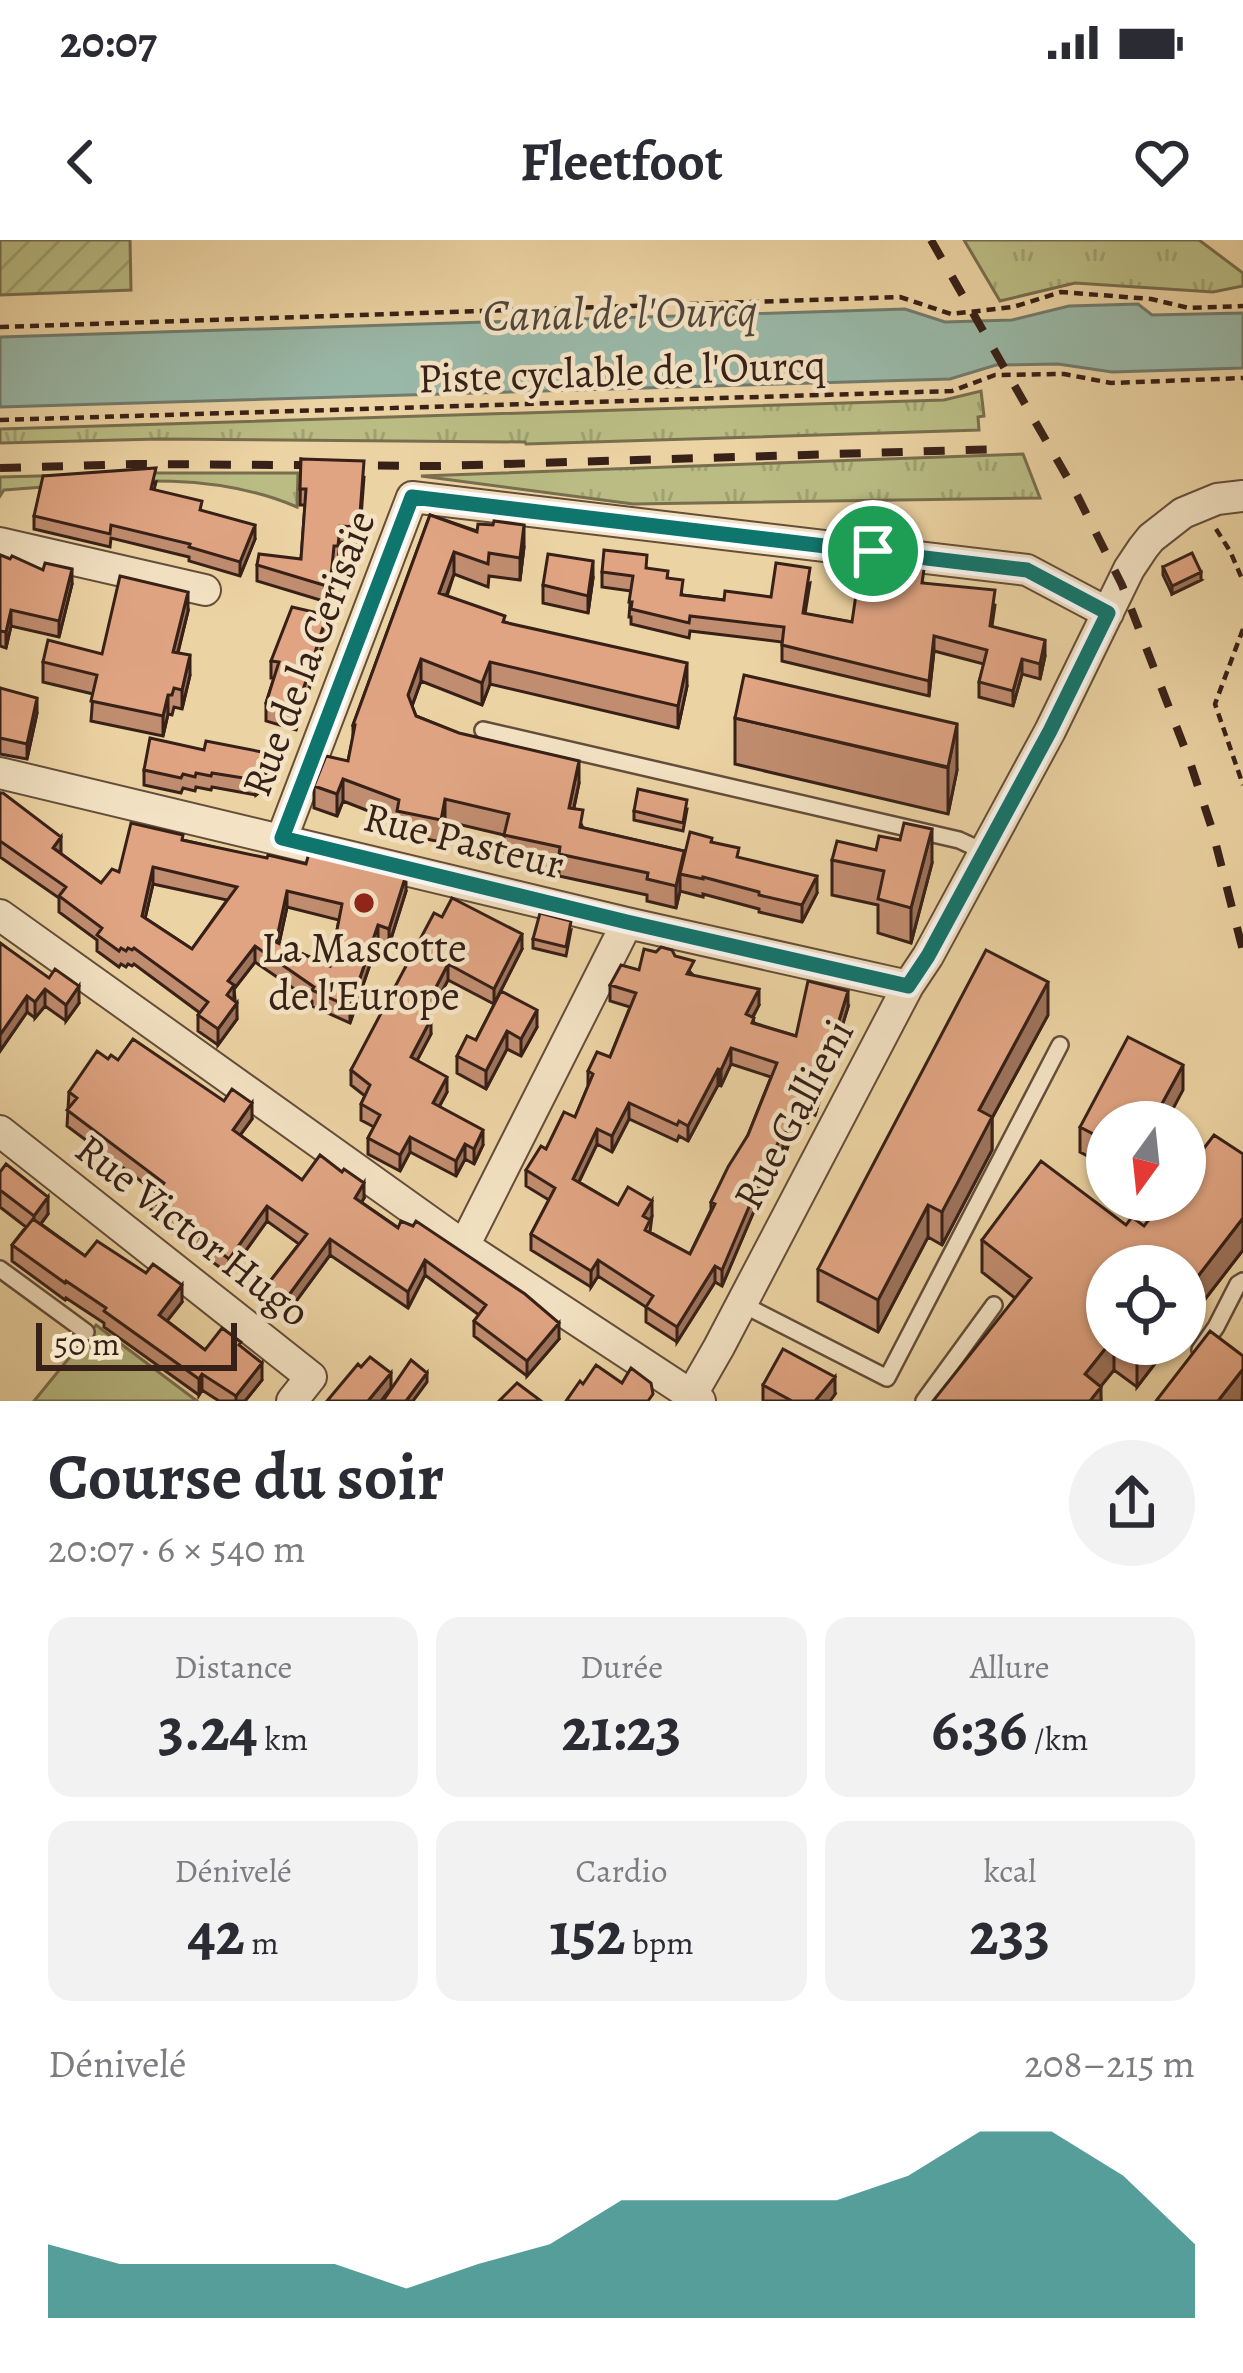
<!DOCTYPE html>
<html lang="fr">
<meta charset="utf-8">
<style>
body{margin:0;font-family:Alegreya,serif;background:#f2f2f3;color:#2b2b33;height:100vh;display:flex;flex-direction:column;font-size:45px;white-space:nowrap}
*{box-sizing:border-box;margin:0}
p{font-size:39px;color:#7c7c81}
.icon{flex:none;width:66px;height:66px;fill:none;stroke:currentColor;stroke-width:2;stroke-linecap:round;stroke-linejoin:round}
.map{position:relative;height:1161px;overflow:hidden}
.drawer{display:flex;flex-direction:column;background:#fff;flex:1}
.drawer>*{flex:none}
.needle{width:78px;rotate:195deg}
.controls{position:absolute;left:1086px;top:861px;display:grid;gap:24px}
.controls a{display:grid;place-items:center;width:120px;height:120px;border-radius:50%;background:#fff;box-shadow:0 3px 9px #0004;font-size:60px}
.scale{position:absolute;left:36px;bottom:30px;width:201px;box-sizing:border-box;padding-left:12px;border:6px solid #372017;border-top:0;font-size:33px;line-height:42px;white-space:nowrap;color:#372017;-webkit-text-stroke:9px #f3e2c3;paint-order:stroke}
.pin{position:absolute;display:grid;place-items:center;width:102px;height:102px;color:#fff;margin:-51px;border:6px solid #fff;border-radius:50%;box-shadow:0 3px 12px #0007}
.round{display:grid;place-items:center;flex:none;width:126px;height:126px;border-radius:63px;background:#f2f2f3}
.headline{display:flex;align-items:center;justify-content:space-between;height:204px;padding:0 48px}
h1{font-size:66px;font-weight:700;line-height:90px}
.metrics{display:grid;grid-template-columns:repeat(3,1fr);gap:18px;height:204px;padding:12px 48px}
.metrics div{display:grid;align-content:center;border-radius:24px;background:#f2f2f3;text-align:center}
.metrics b{font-size:60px;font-weight:700}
.metrics small{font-size:33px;font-weight:400}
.metrics p{font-size:33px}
.chart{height:336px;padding:24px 48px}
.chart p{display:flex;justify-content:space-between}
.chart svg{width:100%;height:216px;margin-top:12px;fill:#0f766e;opacity:.7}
.status{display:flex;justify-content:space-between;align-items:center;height:84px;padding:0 60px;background:#fff;direction:ltr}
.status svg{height:33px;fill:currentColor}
header{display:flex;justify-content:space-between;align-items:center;height:156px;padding:0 48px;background:#fff;font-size:54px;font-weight:700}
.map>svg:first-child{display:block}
.grass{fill:url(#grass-tufts);stroke:#786e4e;stroke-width:3}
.garden{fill:url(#garden-furrows);stroke:#786e4e;stroke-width:3}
.pitch{fill:#babc84;stroke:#786e4e;stroke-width:3}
.water{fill:#99b8a7;stroke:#727b6d;stroke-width:3}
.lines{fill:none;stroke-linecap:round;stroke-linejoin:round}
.lane-casing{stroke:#644d3a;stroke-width:20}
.street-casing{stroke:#644d3a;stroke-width:34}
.path{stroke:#372017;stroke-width:4.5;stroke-dasharray:9 6;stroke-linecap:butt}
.lane{stroke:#f3e2c3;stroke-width:15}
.street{stroke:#f3e2c3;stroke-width:30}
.rail{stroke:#372017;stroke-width:8;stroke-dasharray:21 21;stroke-linecap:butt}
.wall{fill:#c18d70;stroke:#372017;stroke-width:3;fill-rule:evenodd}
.shaded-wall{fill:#9d735b;stroke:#372017;stroke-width:3}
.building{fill:#e0a482;stroke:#372017;stroke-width:3;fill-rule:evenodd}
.route-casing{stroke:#fff;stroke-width:24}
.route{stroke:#0f766e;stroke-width:15}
.poi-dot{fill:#8f2418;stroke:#f3e2c3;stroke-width:4.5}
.labels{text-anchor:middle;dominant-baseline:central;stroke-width:9;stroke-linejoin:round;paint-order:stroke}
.street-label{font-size:42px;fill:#372017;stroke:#f3e2c3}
.poi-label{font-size:42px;fill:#372017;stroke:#f3e2c3}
.water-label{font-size:45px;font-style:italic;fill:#50463b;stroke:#f3e2c3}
</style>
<div class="status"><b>20:07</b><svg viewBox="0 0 49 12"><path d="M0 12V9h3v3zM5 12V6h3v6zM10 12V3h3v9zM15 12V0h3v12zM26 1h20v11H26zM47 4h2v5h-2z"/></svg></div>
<header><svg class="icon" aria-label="back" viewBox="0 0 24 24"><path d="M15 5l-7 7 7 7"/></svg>Fleetfoot<svg class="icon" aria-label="heart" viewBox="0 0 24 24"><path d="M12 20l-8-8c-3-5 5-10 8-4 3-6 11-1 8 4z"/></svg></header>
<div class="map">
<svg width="1243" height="1161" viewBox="0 0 1243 1161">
<defs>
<pattern id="grass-tufts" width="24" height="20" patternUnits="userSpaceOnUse" patternTransform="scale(3)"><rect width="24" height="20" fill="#babc84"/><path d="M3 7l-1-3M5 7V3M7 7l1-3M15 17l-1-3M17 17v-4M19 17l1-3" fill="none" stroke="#a0a171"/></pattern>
<pattern id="garden-furrows" width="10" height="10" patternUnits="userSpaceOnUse" patternTransform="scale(3)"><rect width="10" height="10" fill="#babc84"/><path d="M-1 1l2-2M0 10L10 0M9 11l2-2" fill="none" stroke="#a0a171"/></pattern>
</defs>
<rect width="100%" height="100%" fill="#ecd3a3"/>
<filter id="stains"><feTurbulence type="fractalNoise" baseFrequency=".00167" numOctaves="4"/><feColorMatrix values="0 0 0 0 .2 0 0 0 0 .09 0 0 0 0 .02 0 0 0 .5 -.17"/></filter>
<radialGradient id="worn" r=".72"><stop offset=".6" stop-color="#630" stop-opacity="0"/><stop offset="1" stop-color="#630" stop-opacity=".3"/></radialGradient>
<path class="grass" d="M964 0H1199L1243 33V46L1213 52 1075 43 1000 61Z
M981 151 984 176 978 177 979 190 526 204 525 202 159 199 0 203V189L944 160Z
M1023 214 1040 258 633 264 421 236Z
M154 233H298L297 267C205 227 101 243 4 250L0 256V237Z"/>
<path class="garden" d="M0 0H130L131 50 0 55Z"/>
<path class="pitch" d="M96 1085 197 1161H34Z"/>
<path class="water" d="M1138 64 1152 75 1243 73V128L1112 132 1058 124 996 125 950 139 0 167V97L905 69 945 82 1012 80 1069 66Z"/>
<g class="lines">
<defs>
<path id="lane" d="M483 490 959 600 985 612
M0 1029 86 1092
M740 1063 887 1138 1060 805
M1200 1110 1216 1087 1238 1044 1243 1041
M924 1161 994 1065"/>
<path id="street" d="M0 303 205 350
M0 533 627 683 908 746
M282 598 412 257 1027 330 1108 373
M0 675 464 1006 700 1161
M0 891 311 1137 292 1161
M464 1006 627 683
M688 1161 719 1107 908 746 928 716 1050 491 1129 329 1143 308 1151 298 1183 273 1217 259 1243 256"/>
</defs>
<use href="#lane" class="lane-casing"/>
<use href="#street" class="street-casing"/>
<path class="path" d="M0 87 900 57 951 74 1013 67 1061 52 1151 59 1189 68 1243 66
M0 180 952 151 995 135 1064 134 1111 143 1243 138
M1216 289 1230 311 1243 341
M1243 389 1215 464 1243 545"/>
<use href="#lane" class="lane"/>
<use href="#street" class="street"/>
<path class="rail" d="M931 0 1075 251 1122 345 1190 522 1212 589 1243 711
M0 228 135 224 438 226 1001 209"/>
</g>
<path class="wall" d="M301 219 364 237 359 304 340 302 338 322H334L330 363 257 341V325L301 319 305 265H300Z
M156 242 154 250 202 271 255 299 240 336 189 321V317L111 298 110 307 34 289V276Z
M430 275 524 307 520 340 489 336 488 347 454 334 447 356 505 382 687 446 678 488 490 444 482 465 421 441 412 466 416 476 579 543 574 568 583 588 684 611 712 602 739 618 817 653 802 682 759 672V669L703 654V657L680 651 676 668 647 661V655L559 636V629L504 618V595L445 581 441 602 397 593V582L343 561 337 576 314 568V546L348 521 353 497V485Z
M0 315 72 344 59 397 11 386 6 408 0 406Z
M1163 327 1201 340 1172 354 1163 335Z
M647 328 668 338 683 355 724 360 771 357 810 343 805 374 852 382 924 343 995 365 992 386 1045 416 1040 439 1022 434 1013 466 979 457V442L984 424 934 411 929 456 782 421V402L690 391 689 398 631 384V377H629L631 351 602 347V332Z
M593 338 588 373 543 363V345Z
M188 371 178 413 190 435 182 469 174 467 172 475 168 474 163 496 91 481 93 454 43 442V422L102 414Z
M327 392 296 490 266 481V463L274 438H271V421Z
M0 448 37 473 27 519 0 514Z
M735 478 957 530 948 574 735 524Z
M267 527 264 548 256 555 212 547 211 550 196 547 195 551 183 548 181 553 144 545V530Z
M0 553 60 613 101 643 119 632 183 600 406 651 389 705 378 701 350 783 312 766V761L255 722 234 749 237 779 218 805 198 791V775L200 773 134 724 132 726 128 724 126 727 121 724 119 727 97 711V700L59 672V658L0 617ZM153 644 227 660 192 709 145 678ZM287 667 339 680 330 726 279 703Z
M687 569 683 591 634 580V571Z
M832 620 932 623 911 703 878 693V665L832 655Z
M442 677 522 709 494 764 448 740 428 777 431 794 417 820 447 852 439 867 483 905 474 924 465 919 456 936 410 912 400 931 368 914V898L374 887 361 880V864L365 856 351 845V830Z
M571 690 566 716 533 708V699Z
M0 703 79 763 66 781 45 766 35 778 27 772 0 811Z
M675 716 694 736 759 765 753 777 754 783 796 796 848 767 815 875 811 873 808 883 796 879 787 909 783 907 776 923 773 921 757 954V964L722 1046 715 1042 677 1102 646 1082V1067L598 1036 591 1047 531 1010V994L549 960 526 946V930L575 877 588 846V831L610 817 630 767 610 761V745L639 730ZM731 824 771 837 748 895 711 962V970L690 1014 650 992 652 976 618 965 579 942 597 904 612 912 629 879 677 901 679 896 688 901 718 845 721 846Z
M501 751 537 787 521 816 507 809 486 849 457 833V816L476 800Z
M1048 775 992 878V910L942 1005 928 997 878 1092 818 1061V1029Z
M108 819 118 820 224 861 252 879 240 895 302 940 364 958 361 962 559 1099 527 1136 474 1096V1081L479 1075 425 1035 408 1068 330 1015 283 1079 264 1065V1049L299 1004 267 981 229 1034 151 977V961L157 953 67 886 69 852Z
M1183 850 1107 882V926L1080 912V887Z
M0 932 48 974 41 984 85 1016 182 1062 167 1081 205 1110 241 1107 262 1140 245 1161H219L202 1150 199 1155 104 1087V1083L66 1058 65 1060 12 1021V1005L26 987 0 967Z
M1126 985 1144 986 1243 1010 1185 1085V1026L1107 1104H1170L1137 1147 1114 1130 1100 1147 1101 1161 1015 1058 982 1032V1000Z
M763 1145 835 1154 830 1161H763Z"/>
<path class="shaded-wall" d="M255 285V299L240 336V322Z
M524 285V307L520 340V318Z
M454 312V334L439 375V353Z
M593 321V338L588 373V356Z
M72 329V344L59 397V381Z
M1201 332V340L1172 354V346Z
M188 352V371L173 431V412Z
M11 370V386L6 408V392Z
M327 375V392L296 490V472Z
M934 396V411L929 456V441Z
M1045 400V416L1040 439V424Z
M190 415V435L182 469V450Z
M421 419V441L408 477V455Z
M1022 419V434L1013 466V451Z
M490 422V444L482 465V443Z
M687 423V446L678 488V466Z
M168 455V474L163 496V476Z
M37 458V473L27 519V504Z
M957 484V530L948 574V527Z
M267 513 264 548 256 555V540Z
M579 521V543L569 590V568Z
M343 539V561L337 576V554Z
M445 559V581L441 602V580Z
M932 589V623L911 703V668Z
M61 597V613L53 608Z
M684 611 680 634V651L676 668V646Z
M153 627V644L142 692V676Z
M406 635V651L389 705V689Z
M817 636V653L802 682V665Z
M287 651V667L276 718V702Z
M378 685V701L350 783V767Z
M522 694V709L494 764V749Z
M255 706V722L234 749V761L227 771 228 741Z
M448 724V740L422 789V774Z
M1048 742V775L992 878V910L942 1005V972L979 870Z
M79 746V763L66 781V765Z
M45 749V766L35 778V762Z
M759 749V765L746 789V774Z
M848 751V767L815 875V859Z
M27 756V772L0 811V795Z
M237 763V779L218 805V789Z
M537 770V787L521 816V799Z
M431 779V794L411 832V817Z
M507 791V809L486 849V831Z
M731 808V824L721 846V830Z
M1183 825V850L1166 882H1152Z
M718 829V845L688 901V886Z
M447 837V852L433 878V863Z
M252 863V879L233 905V890Z
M629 863V879L612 912V896Z
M796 863V879L787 909V893Z
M597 889V904L573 954V939Z
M483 890V905L474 924V909Z
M783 892V907L776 923V907Z
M410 897V912L400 931V915Z
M465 904V919L456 936V921Z
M773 906V921L757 954V964L722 1046V1030L754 946Z
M364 943V958L355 974V958Z
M48 957V974L34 993V976Z
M652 961V976L643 992V976Z
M928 965V997L878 1092V1060Z
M267 966V981L229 1034V1019Z
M1243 978V1010L1185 1085V1053Z
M330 999V1015L283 1079V1063Z
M425 1020V1035L408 1068V1052Z
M598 1020V1036L591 1047V1031Z
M715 1026V1042L677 1102V1087Z
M182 1045V1062L159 1091V1075Z
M559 1083V1099L527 1136V1121Z
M1109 1104H1114V1130L1089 1161 1085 1134Z
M1146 1104H1170L1137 1147V1115Z
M262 1123V1140L245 1161H236V1156Z
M1243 1129 1242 1161H1218Z
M391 1133V1148L381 1161H368Z
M427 1133V1142L413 1161H406Z
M202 1134V1150L199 1155V1139Z
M835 1137V1154L830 1161H815Z
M1101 1147V1161H1090Z"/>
<path class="building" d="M301 219 364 221 359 287 340 286 338 306H334L330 347 257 325 259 314 301 319 306 249H300Z
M156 228 151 249 202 261 200 270 255 285 240 322 189 307 190 304 111 285 110 294 34 276 43 236Z
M430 275 477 292 478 284 493 285 494 281 524 285 520 318 489 313 488 324 454 312 439 353 505 376 503 382 687 423 678 466 490 422 482 443 421 419 408 455 416 476 459 493 579 521 569 568 583 570 580 587 684 611 676 646 647 639 648 633 559 614 560 607 504 595 509 574 445 559 441 580 397 571 399 560 343 539 337 554 314 546 326 516 348 521 355 485H353Z
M604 310 647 315 646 328 668 331 667 338 683 340 681 355 724 360 725 351 771 357 776 323 810 328 803 373 852 382 859 334 872 336 875 316 925 322 922 343 995 350 990 386 1045 400 1040 424 1022 419 1013 451 979 442 987 410 934 396 929 441 782 405 784 387 690 376 689 383 631 369 632 362H629L633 336 602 332Z
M1192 313 1201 332 1172 346 1163 327Z
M548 314 593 321 588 356 543 345Z
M0 315 10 319 12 316 43 330 45 323 72 329 59 381 11 370 6 392 0 391Z
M120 336 188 352 173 412 190 415 182 450 174 448 172 455H168L163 476 91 461 97 435 43 422 48 400 102 414Z
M292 367 327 375 296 472 266 463 279 422 271 421Z
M744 435 957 484 948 527 735 478Z
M0 448 37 458 27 504 0 498Z
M150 498 204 510 206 501 267 513 264 533 256 540 212 533 211 536 196 533 195 537 183 534 181 538 144 530Z
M638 549 687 560 683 583 634 571Z
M0 553H3L61 597 53 608 101 643 112 629 119 632 131 583 183 595 182 600 267 618 268 615 306 624 309 613 406 635 389 689 378 685 350 767 312 750 314 747 255 706 228 741 234 745 227 755 237 763 218 789 198 775 208 762 134 708 132 710 128 708 126 711 121 708 119 711 97 695 102 688 59 656 66 647 0 601ZM153 627 237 647 192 709 142 676ZM287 651 342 664 330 726 276 702Z
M904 583 932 589 911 668 878 659 884 631 832 620 837 601 876 610 879 596 900 600Z
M690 592 712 598 711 602 739 608 737 617 817 636 802 665 759 655V652L703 637V639L680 634Z
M452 658 522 694 494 749 448 724 422 774 431 779 411 817 447 837 433 863 483 890 474 909 465 904 456 921 410 897 400 915 368 898 380 875 361 864 370 845 351 830 434 673 442 677Z
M540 673 571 681 566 707 533 699Z
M0 703 49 738 55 729 79 746 66 765 45 749 35 762 27 756 0 795Z
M661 707 672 710 675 716 694 721 687 734 759 749 746 774 754 778 752 783 796 796 808 741 848 751 815 859 811 858 808 867 796 863 787 893 783 892 776 907 773 906 754 946 757 948 722 1030 715 1026 677 1087 646 1067 653 1056 598 1020 591 1031 531 994 555 948 526 930 541 906 546 909 564 872 575 877 593 834 588 831 597 812 610 817 636 753 610 745 621 725 639 730 644 709 656 712ZM731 808 777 823 748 895 728 927 711 962 715 964 690 1014 645 990 650 980 643 976 652 961 628 947 618 965 573 939 597 889 612 896 629 863 677 885 679 881 688 886 718 829 721 830Z
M986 710 1048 742 979 870 992 877 957 944 942 972 928 965 878 1060 818 1029Z
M501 751 537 770 521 799 507 791 486 831 457 816 467 796 476 800Z
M1128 797 1183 825 1152 882H1107V901L1080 887Z
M133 799 224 861 232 849 252 863 233 890 302 940 320 915 342 932 344 929 364 943 355 958 398 988 401 981 413 986 416 981 525 1054 559 1083 527 1121 474 1081 486 1065 425 1020 408 1052 330 999 283 1063 264 1049 307 994 267 966 229 1019 151 961 164 943 67 870 77 858 69 852 97 811 108 819 111 815 118 820Z
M1214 895 1243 914V978L1185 1053V1026H1107V1104H1109L1085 1134 1101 1147 1090 1161H933L1031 1038 982 1000 1041 921 1126 985 1132 977 1144 986 1164 960H1185V933Z
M6 924 48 957 34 976 0 950V932Z
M33 979 85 1016 97 1001 146 1033 153 1024 182 1045 159 1075 205 1110 222 1088 241 1102 239 1105 262 1123 236 1156 202 1134 199 1139 104 1071 106 1068 66 1041 65 1043 12 1005Z
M1210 1091 1243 1116V1129L1218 1161H1156Z
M1123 1104H1146L1137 1115Z
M783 1109 835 1137 815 1161H792L763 1145Z
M370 1117 391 1133 368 1161H327L358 1124 361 1127Z
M411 1120 427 1133 406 1161H383Z
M596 1125 622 1143 631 1128 651 1143 653 1154 648 1161H566L580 1141 583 1144Z
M517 1143 541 1161H499Z"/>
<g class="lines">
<defs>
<path id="route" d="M412 257 1027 330 1108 373 1050 491 928 716 908 746 627 682 282 598Z"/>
</defs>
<use href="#route" class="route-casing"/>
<use href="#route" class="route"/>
</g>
<circle class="poi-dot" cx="364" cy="663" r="12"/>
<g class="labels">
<g class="street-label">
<text transform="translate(622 131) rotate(-2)">Piste cyclable de l'Ourcq</text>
<text transform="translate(308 413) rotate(-69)">Rue de la Cerisaie</text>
<text transform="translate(464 600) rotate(14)">Rue Pasteur</text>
<text transform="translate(793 874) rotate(-62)">Rue Gallieni</text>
<text transform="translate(193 990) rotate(38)">Rue Victor Hugo</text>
</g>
<g class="poi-label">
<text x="364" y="707">La Mascotte<tspan x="364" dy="48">de l'Europe</tspan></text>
</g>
<g class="water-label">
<text transform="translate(620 73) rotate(-1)">Canal de l'Ourcq</text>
</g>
</g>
<rect width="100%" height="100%" filter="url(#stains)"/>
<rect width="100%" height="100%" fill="url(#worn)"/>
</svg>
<div class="controls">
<a><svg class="needle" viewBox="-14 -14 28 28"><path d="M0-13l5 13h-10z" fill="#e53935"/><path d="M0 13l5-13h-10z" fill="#7c7c81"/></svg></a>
<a><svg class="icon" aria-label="locate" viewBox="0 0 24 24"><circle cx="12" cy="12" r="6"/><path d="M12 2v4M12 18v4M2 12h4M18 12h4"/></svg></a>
</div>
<div class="scale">50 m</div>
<div class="pin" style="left:873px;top:311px;background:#1e9e55"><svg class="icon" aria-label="arrive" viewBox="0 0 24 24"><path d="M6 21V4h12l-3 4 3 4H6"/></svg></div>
</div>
<section class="drawer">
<div class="headline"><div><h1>Course du soir</h1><p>20:07 · 6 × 540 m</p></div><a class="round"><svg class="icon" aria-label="share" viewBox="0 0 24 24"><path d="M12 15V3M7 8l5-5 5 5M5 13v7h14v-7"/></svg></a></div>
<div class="metrics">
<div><p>Distance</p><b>3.24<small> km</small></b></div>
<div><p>Durée</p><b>21:23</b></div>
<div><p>Allure</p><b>6:36<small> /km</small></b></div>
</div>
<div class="metrics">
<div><p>Dénivelé</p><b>42<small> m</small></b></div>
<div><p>Cardio</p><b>152<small> bpm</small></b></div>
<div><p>kcal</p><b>233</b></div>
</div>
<div class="chart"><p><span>Dénivelé</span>208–215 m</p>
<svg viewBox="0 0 160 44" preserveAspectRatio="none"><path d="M0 44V29L10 33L20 33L30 33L40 33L50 38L60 33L70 29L80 20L90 20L100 20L110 20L120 15L130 6L140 6L150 15L160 29V44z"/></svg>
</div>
</section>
